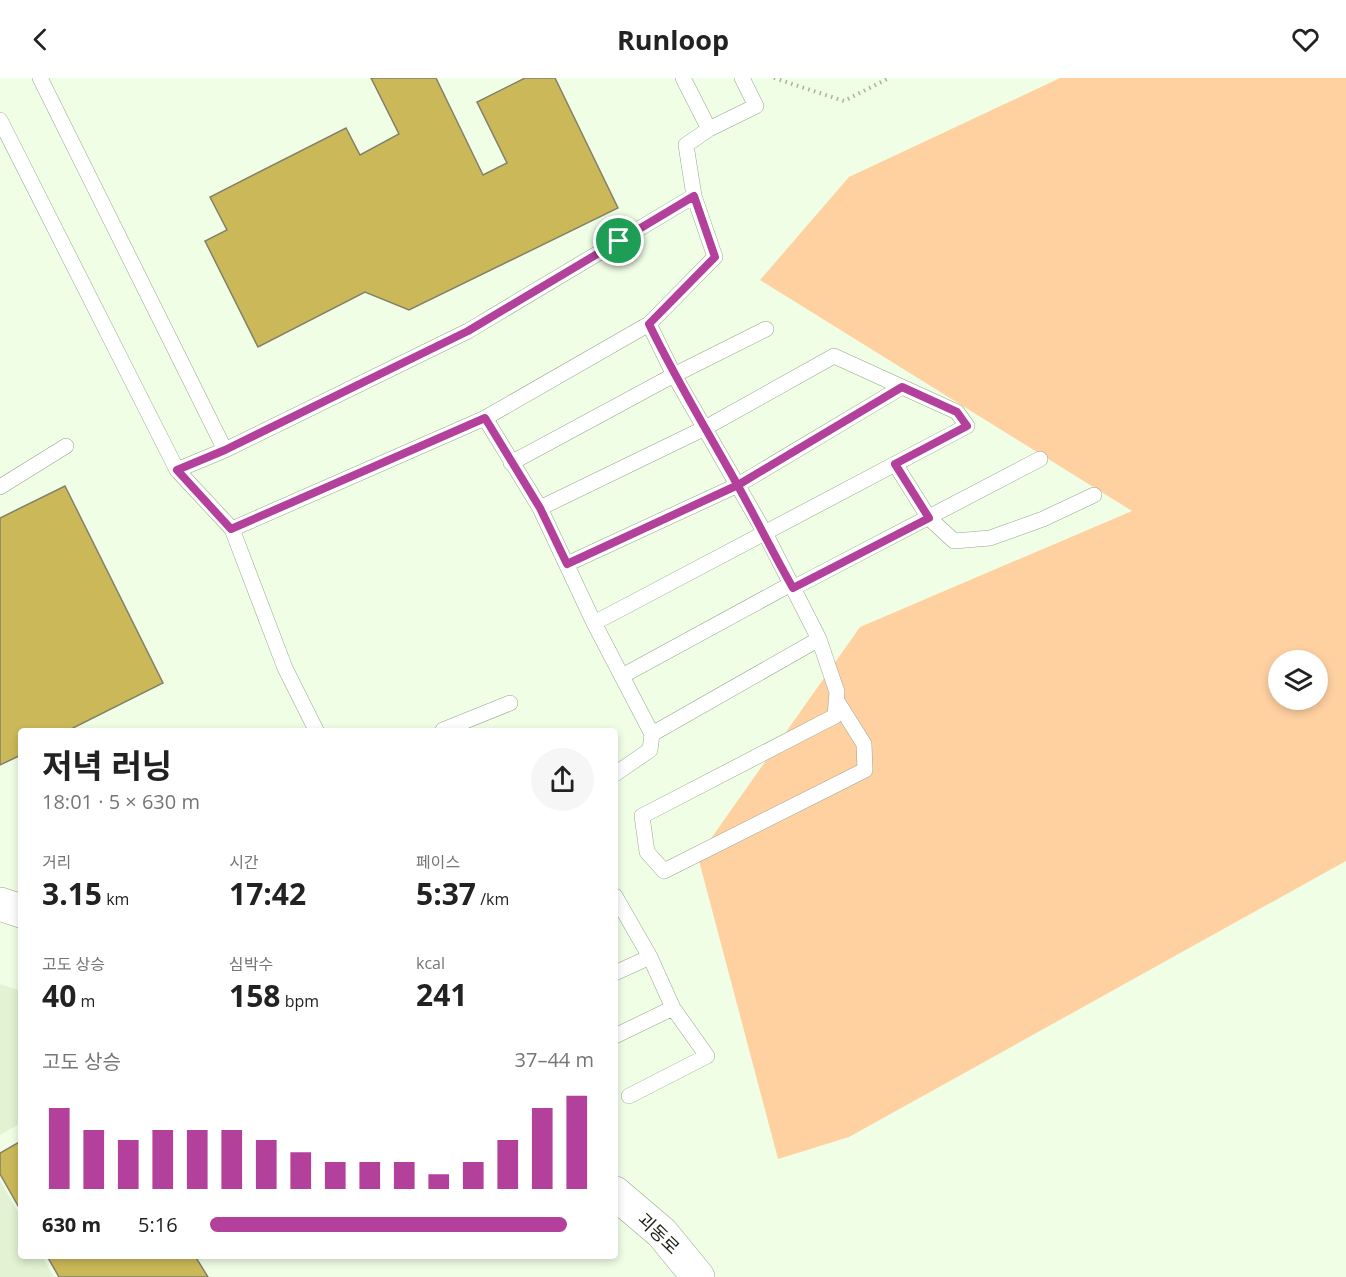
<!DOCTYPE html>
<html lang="ko">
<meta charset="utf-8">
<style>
body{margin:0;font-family:"Open Sans","Noto Sans KR",sans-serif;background:#f6f6f6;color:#222;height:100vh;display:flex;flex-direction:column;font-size:22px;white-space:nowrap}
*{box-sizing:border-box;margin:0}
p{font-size:20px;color:#767676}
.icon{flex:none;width:33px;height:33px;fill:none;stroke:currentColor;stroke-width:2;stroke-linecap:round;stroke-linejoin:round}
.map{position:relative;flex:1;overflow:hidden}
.panel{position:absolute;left:18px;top:650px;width:600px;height:531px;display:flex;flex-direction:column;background:#fff;border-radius:6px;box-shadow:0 3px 9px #0003}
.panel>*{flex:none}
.fabs{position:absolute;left:1268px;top:572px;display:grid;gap:12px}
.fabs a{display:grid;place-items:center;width:60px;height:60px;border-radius:50%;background:#fff;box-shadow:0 3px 9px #0003;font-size:30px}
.pin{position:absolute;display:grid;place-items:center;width:51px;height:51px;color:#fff;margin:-26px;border:3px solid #fff;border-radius:50%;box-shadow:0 2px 6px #0007}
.round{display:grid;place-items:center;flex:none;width:63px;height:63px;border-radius:32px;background:#f6f6f6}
.headline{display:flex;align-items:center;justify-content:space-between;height:102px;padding:0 24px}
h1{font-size:33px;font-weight:700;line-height:45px}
.figures{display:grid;grid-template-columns:repeat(3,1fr);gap:9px;height:102px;padding:6px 24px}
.figures div{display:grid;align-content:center}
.figures b{font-size:30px;font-weight:700}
.figures small{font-size:16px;font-weight:400}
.figures p{font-size:16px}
.chart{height:168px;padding:12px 24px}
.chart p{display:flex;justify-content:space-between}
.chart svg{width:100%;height:108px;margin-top:6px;stroke:#b3419b;stroke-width:6}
ul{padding:0 24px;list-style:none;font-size:20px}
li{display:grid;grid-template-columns:96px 72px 1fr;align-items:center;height:45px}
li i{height:15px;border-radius:8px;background:#b3419b}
header{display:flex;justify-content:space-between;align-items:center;height:78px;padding:0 24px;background:#fff;font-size:27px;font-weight:700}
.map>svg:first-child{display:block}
.built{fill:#e2f2d3}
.green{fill:#ffd1a1;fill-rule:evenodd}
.building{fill:#cbb959;stroke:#848069;stroke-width:1.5}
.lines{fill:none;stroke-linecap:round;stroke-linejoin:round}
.lane-casing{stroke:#99a58f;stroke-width:16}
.secondary-casing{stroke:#99a58f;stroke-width:34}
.path{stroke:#a8b29f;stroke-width:4;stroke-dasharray:1.5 4.5;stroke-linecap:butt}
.lane{stroke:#fff;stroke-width:15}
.secondary{stroke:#fff;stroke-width:33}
.route-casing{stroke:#fff;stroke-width:12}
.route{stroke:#b3419b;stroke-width:8}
.labels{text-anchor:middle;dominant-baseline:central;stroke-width:5;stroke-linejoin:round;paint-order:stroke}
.street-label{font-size:18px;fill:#1c2018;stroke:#fff}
</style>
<header><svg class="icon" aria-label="back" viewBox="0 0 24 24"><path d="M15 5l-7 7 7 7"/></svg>Runloop<svg class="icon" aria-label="heart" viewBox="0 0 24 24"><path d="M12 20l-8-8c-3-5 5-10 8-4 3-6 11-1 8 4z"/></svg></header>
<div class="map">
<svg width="1346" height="1199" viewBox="0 0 1346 1199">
<rect width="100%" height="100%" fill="#f1fee6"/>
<path class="built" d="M0 906 21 913V1045L0 1057Z
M0 1102 21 1140V1178H42L54 1199H0Z"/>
<path class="green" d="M1060 0H1346V783L849 1059 778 1081 698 779 860 549 1132 433 760 202 849 99ZM1278 582H1317V621H1278Z"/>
<path class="building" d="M371 0H436L483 97 507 85 477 24 525 0H555L618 130 409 232 365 214 258 269 205 163 227 152 210 119 346 50 360 77 399 56Z
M65 408 163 605 69 652H21V677L0 687V440Z
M21 1063V1133L0 1096V1075Z
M47 1178H195L208 1199H59Z"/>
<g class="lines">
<defs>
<path id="lane" d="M40 0 225 372
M0 42 177 392 232 451 285 590 316 652
M709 51 756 28 742 0
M485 340 540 430 594 545 652 656 819 561 765 455 674 297 649 246
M511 385 674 297 766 251
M895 386 929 440 954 463 990 460 1043 441 1094 417
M177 392 225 372 468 253 694 118 686 67 709 51 683 0
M0 409 66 368
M540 430 705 350 834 278 957 334 967 348 594 545
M232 451 485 340 649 246 715 179 694 118
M567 486 738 407 902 309
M793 510 1040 381
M819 561 837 614 835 638 642 738 647 774 664 793 865 692 864 666 837 623
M622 598 791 506
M443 652 510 625
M615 696 650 672 652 656
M615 818 650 879 673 930
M615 895 650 879
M615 958 673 930 707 978 629 1018"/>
<path id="secondary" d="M0 826 21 833
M615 1115 662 1155 698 1199"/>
</defs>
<use href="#lane" class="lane-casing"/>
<use href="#secondary" class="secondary-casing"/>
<path class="path" d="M774 0 844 23 889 0"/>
<use href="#lane" class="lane"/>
<use href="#secondary" class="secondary"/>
</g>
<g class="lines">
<defs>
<path id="route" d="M619 163 694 118 715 179 649 246C676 302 708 354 738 408 757 442 774 477 793 510L929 440 895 386 967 348 957 334 902 309 738 407 567 486 540 430 485 340 231 451 177 392 225 372 468 253 619 163"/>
</defs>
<use href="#route" class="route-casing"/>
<use href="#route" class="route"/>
</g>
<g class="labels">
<g class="street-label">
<text transform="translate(659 1155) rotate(44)">괴동로</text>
</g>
</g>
</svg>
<div class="fabs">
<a><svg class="icon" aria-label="layers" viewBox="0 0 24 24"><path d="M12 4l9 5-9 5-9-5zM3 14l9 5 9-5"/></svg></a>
</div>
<div class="pin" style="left:619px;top:163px;background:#1e9e55"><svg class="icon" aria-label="arrive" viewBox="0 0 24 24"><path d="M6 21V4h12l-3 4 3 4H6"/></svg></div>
<section class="panel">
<div class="headline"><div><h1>저녁 러닝</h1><p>18:01 · 5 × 630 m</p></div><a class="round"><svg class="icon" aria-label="share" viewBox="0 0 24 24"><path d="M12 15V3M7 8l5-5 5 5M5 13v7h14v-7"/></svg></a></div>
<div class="figures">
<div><p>거리</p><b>3.15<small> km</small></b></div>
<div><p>시간</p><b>17:42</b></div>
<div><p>페이스</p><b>5:37<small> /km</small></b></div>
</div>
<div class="figures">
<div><p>고도 상승</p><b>40<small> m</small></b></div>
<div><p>심박수</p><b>158<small> bpm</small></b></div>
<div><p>kcal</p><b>241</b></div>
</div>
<div class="chart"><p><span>고도 상승</span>37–44 m</p>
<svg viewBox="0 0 160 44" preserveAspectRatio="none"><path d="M5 44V11M15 44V20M25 44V24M35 44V20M45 44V20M55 44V20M65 44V24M75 44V29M85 44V33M95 44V33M105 44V33M115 44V38M125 44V33M135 44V24M145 44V11M155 44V6"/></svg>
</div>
<ul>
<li><b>630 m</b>5:16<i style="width:93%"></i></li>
</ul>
</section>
</div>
